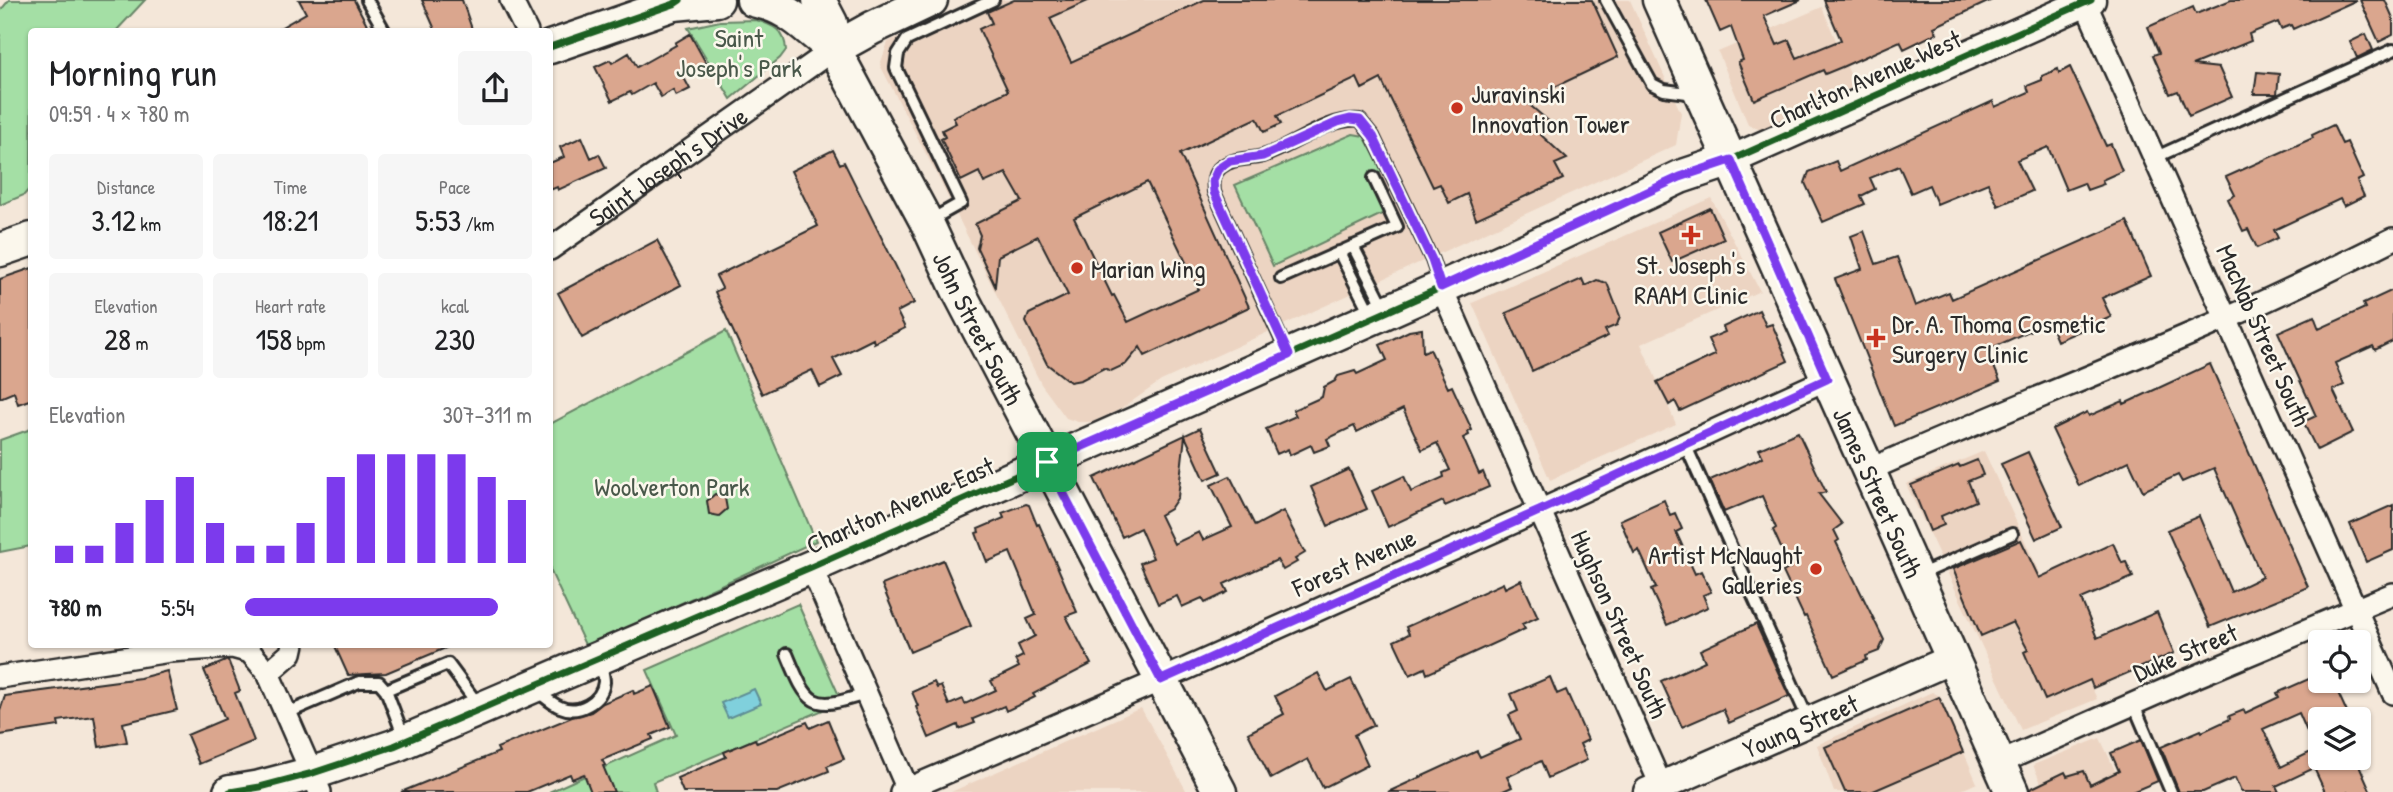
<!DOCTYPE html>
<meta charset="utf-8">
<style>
body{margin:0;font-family:"Patrick Hand",sans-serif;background:#f6f6f6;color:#202124;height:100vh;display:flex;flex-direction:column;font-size:26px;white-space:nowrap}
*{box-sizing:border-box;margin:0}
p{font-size:23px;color:#757577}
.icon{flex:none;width:38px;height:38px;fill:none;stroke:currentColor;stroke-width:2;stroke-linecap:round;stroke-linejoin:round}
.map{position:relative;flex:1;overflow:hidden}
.drawer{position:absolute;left:28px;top:28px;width:525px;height:620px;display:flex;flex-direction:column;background:#fff;border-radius:7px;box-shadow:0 2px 5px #0004}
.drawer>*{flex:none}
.controls{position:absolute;left:2308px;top:630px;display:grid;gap:14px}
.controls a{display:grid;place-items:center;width:63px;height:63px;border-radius:7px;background:#fff;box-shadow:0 2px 5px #0004;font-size:35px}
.pin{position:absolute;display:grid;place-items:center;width:60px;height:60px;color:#fff;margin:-30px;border-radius:14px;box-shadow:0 4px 10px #0006}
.round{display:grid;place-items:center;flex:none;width:74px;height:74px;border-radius:7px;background:#f6f6f6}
.overview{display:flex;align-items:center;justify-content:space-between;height:119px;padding:0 21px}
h1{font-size:38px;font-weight:600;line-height:52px}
.metrics{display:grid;grid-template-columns:repeat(3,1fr);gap:10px;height:119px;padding:7px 21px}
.metrics div{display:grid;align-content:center;border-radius:7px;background:#f6f6f6;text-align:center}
.metrics b{font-size:30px;font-weight:600}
.metrics small{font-size:19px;font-weight:400}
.metrics p{font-size:19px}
.chart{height:196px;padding:14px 21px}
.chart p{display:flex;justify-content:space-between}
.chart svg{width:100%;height:126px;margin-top:7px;stroke:#7c3aed;stroke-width:6}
ul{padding:0 21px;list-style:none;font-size:23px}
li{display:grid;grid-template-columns:112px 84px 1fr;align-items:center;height:52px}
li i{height:18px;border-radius:9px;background:#7c3aed}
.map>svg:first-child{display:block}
.built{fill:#ecd4c2}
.green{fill:#a4dfa5;stroke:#688568;stroke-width:2}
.water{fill:#80d0dc;stroke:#5e8e95;stroke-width:2}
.building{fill:#daa68e;stroke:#2b2b2b;stroke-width:2;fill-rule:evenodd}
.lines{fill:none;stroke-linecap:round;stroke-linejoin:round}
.service-casing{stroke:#2b2b2b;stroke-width:16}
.minor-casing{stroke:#2b2b2b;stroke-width:26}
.tertiary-casing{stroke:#2b2b2b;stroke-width:33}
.secondary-casing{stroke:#2b2b2b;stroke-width:37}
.service{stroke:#fbf7ec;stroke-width:10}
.minor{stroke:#fbf7ec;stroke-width:21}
.tertiary{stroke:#fbf7ec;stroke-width:28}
.secondary{stroke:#fbf7ec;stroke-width:32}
.cycleway-casing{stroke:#fbf7ec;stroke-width:11}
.cycleway{stroke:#1b5e20;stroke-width:7}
.route-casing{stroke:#fff;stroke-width:14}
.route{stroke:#7c3aed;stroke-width:9}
.poi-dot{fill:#c8321e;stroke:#fbf7ec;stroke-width:2.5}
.labels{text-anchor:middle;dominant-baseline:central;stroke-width:5;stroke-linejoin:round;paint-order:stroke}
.park-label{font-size:26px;fill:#49584a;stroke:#fbf7ec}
.street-label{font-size:26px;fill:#2b2b2b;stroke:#fbf7ec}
.poi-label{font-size:26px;fill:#2b2b2b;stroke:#fbf7ec;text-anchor:start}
</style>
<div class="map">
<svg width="2393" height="792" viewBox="0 0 2393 792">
<rect width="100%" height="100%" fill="#f4e7d9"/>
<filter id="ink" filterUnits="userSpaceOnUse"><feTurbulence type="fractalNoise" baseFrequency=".0143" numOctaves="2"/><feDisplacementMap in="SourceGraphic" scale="14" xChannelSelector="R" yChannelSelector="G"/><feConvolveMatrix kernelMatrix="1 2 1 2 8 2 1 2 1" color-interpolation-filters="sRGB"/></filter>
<g filter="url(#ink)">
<path class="built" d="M978 0H1630L1681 113 1676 145 1161 381 1121 409 1092 422H1078L1066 418 1041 384 939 179 880 65 888 42Z
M1822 7 1855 86 1760 130 1748 124 1718 52Z
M1711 198 1760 291 1641 344 1676 424 1550 480 1472 303Z
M1984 451 2097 699 2021 730 1906 484Z
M1932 692 1940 696 1977 783 1957 792H1834L1817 745Z
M1141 708 1187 792H951Z
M2100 738 2125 792H2045L2033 765Z"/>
<path class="green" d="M9 0H145L116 31 32 32 31 187 24 195 0 205V11Z
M756 20C773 25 785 30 786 50L780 58 731 99 688 28 720 21Z
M1353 134 1364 136 1383 171 1367 180 1384 213 1273 266 1235 185Z
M726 331 816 541 586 647 550 570V424Z
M31 429V546L0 552V440Z
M798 604 842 702 653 782 656 792H549L676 735 647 670Z"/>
<path class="water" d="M754 689 761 704 728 718 721 703Z"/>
<path class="building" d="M299 0H354L371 32H273L306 13Z
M422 0H462L473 32H436Z
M1014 0H1090L1050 18 1071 62 1204 0H1592L1618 57 1525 101 1552 124 1541 135 1567 159 1555 164 1563 179 1476 219 1467 194 1449 203 1440 184 1433 187 1381 79 1362 89 1357 78 1277 116 1281 124 1264 132 1257 118 1180 154 1249 307 1145 356 1140 347 1126 364 1111 371 1104 368 1081 380 1070 382 1047 364 1026 322 1029 314 1068 295 1038 236 998 256 995 286 977 248 980 235 975 224 1022 201 1006 173 984 183 979 172 961 181 941 139 945 137 942 130 956 123 953 117 1008 91 979 29 992 23 987 12ZM1147 182 1199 289 1128 322 1114 295 1112 296 1074 218Z
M1706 0H1801L1764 16 1777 45 1789 40 1797 58 1841 40 1824 0H1992L1934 27 1937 33 1904 49 1900 41 1842 67 1825 74 1823 70 1754 100 1738 62 1743 60 1731 27 1720 32Z
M2231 0H2357L2293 29 2291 25 2281 29 2278 22 2249 34 2251 41 2192 65 2219 68 2232 97 2189 116 2178 91 2170 94 2153 55 2159 53 2148 27 2193 7 2196 14Z
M2360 0H2385L2393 18V35L2379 42Z
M690 34 706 63 683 76 690 89 676 96 673 90 661 97 653 83 632 95 630 92 612 101 595 67 610 60 612 63 629 53 637 67 676 45 675 43Z
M2366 34 2373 50 2357 58 2350 42Z
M2070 67 2106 146 2111 144 2122 171 2102 180 2104 184 2087 190 2084 183 2066 190 2048 147 2017 160 2032 191 1998 206 1988 183 1937 204 1929 185 1911 193 1899 166 1870 178 1875 189 1861 196 1865 204 1823 222 1805 183 1809 172 1836 161 1840 171 1993 101 1995 107 2029 92 2027 86 2042 80V76L2058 69 2059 73Z
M2257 72 2279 74 2277 94H2254Z
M2333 125 2342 144 2347 142 2363 178 2357 181 2364 196 2344 206 2340 199 2274 230 2278 238 2257 248 2248 229 2243 231 2228 199 2235 195 2226 177 2313 138 2312 135Z
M582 137 591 158 599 154 606 168 558 190 557 187 550 190V163L564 157 560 147Z
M833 150 840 164 844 162 914 303 897 312 905 328 874 343 873 339 833 359 842 376 820 387 812 370 762 394 715 292 722 288 716 276 818 226 791 171Z
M1710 208 1724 239 1672 262 1658 232Z
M2127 221 2151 276 2102 298 2111 317 2057 341 2049 322 1987 350 2000 381 1894 426 1835 279 1862 269 1851 236 1864 231 1876 264 1897 257 1915 306 1949 292 1952 299Z
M657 240 681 285 582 338 558 293Z
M32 268V399L18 404 14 392 0 398V279Z
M1582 279 1585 286 1597 280 1607 283 1620 316 1617 325 1605 330 1608 336 1532 371 1506 313Z
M2393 290V341L2375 350 2373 346 2335 363 2344 385 2333 390 2353 432 2317 450 2303 422 2316 416 2278 332 2314 316 2319 329 2365 308 2363 304Z
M1759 310 1766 326 1772 324 1788 361 1680 411 1675 401 1669 405 1657 382 1715 355 1708 339 1725 332 1723 327Z
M1422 329 1423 352 1430 349 1448 388 1452 386 1472 430 1468 432 1469 435 1463 438 1479 474 1483 472 1489 487 1445 506 1443 501 1388 527 1372 491 1404 476 1411 492 1444 477 1443 473 1450 470 1437 443 1422 450 1403 409 1357 432 1354 426 1327 439 1330 446 1314 452 1311 445 1290 455 1288 449 1277 454 1266 429 1296 416 1293 410 1322 397 1324 387 1335 381 1338 376 1355 371 1357 374 1387 360 1380 345 1409 331Z
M2210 364 2308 587 2210 627 2167 530 2199 516 2231 592 2262 577 2214 468 2182 482 2178 475 2143 491 2129 461 2079 486 2052 429 2087 412 2089 416 2123 401 2124 404Z
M1200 428 1221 473 1205 480 1185 436 1178 497 1170 509 1160 515 1174 544 1199 532 1203 540 1232 527 1211 485 1230 476 1255 526 1283 511 1305 553 1295 559 1297 562 1283 570 1277 560 1224 584 1228 592 1205 603 1202 598 1182 607 1177 596 1158 604 1140 563 1153 558 1140 528 1122 537 1094 478Z
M1798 432 1826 492 1819 494 1842 524 1834 530 1839 540 1836 542 1884 640 1879 651 1866 656 1867 660 1833 675 1806 616 1804 617 1783 572 1790 568 1773 530 1776 528 1762 496 1724 512 1710 480 1763 457 1759 449Z
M2028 452 2062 527 2036 539 2001 464Z
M1977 460 1983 475 1968 481 1976 501 1941 516 1944 525 1930 531 1911 485 1959 465 1960 467Z
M1349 469 1367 509 1328 526 1311 487Z
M715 494 725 498 727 509 719 516 709 514 707 501Z
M1664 500 1670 515 1675 513 1682 529 1676 532 1695 574 1701 571 1711 592 1703 595 1708 607 1667 625 1651 590 1656 588 1648 570 1639 550 1634 553 1620 520Z
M1026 504 1029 505 1037 525 1039 524 1077 612 1066 616 1091 664 1033 694 1035 697 1006 711 1004 706 973 719 975 723 959 729 958 725 929 738 916 707 918 706 912 692 934 682 937 688 941 686 949 705 963 699 965 704 996 690 991 681 1019 667 1015 660 1023 656 1018 645 1035 636 1027 619 1036 615 1010 552 987 562 976 533 979 532 978 529 1004 518 1002 513Z
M2393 505V550L2366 562 2350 524Z
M2021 540 2039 578 2113 543 2122 563 2126 562 2133 577 2081 599 2097 638 2157 612 2174 653 2093 688 2090 680 2045 700 2024 652 2028 650 2013 622 1981 636 1953 569Z
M943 560 971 626 910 652 882 585Z
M1521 580 1538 617 1522 624 1525 629 1427 674 1425 668 1410 675 1394 641 1409 634 1406 627 1503 583 1505 588Z
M1756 624 1789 696 1729 723 1723 709 1682 727 1661 681 1705 661 1700 650Z
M334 644H455L386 673 348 675Z
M228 660 240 691 235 693 254 741 199 764 187 735 225 719 204 670Z
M167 671 177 710 123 723 127 742 99 747 94 716 58 721 59 726 0 735V711L5 696 140 678Z
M1318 673 1327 691 1351 679 1374 725 1354 735 1368 765 1323 788 1308 759 1271 779 1248 733 1284 714 1275 696Z
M2320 674V681H2323L2327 689 2335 686 2350 719H2320V758H2356L2371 792H2325L2314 768 2276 786 2279 792H2241L2235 778 2203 792H2179L2161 747 2201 730 2202 732 2230 719 2229 716 2244 710 2245 713 2279 697 2277 693ZM2299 713 2315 750 2281 767 2263 729Z
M1550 677 1557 694 1566 690 1588 740 1580 744 1587 760 1548 778 1541 761 1507 777 1512 787 1501 792H1388L1477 751 1480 757 1520 739 1509 715 1518 711 1511 694Z
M653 686 670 727 651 735 653 739 602 760 605 765 603 766 614 792H591L584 774 572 779 570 774 527 792H401L499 752 497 748 572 717 591 712 603 703 633 690 634 694Z
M1939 697 1963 752 1871 792H1845L1825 747Z
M828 720 844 759 827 766 829 771 777 792H683L677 778 726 757 724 752 755 739 757 743 807 722 810 728Z
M2141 740 2158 781 2132 792H2030V789L2065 772 2067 776 2084 771 2090 785 2119 771 2111 753Z"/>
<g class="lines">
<defs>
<path id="service" d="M367 0 385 32
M1606 0 1652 84 1664 90 1695 94
M2154 158 2393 50
M929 221 961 203 896 68 898 54 907 40 993 0
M1353 246 1385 309
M1339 252 1371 315
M1281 278 1397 227 1374 178
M1287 352 1214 192C1213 182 1213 173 1221 167 1233 157 1248 160 1263 156 1295 146 1326 117 1360 120L1373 136 1432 260 1440 284
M1685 444 1808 719
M1919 575 2012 534
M787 654C808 705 811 712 865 694
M386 690 448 664 479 706
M537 691C544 696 552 704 560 707 578 715 602 702 604 682 604 675 601 666 600 659
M2134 705 2171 792
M285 714 359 682H379L386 690 405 740"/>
<g id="minor">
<path d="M511 0 527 32"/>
<path d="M2084 0 2393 693"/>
<path id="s1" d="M550 249 834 49"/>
<path d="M1441 287 1664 792"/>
<path d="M1869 470C1987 417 2107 371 2225 319 2282 294 2337 267 2393 239"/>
<path d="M811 567 909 792"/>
<path d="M268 673 291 653 293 644"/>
<path d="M0 677 170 651 232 647 250 652 268 673 320 792"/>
<path d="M1999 763 2183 682 2393 594"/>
<path d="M901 792 1161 680 1539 511 1827 379"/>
</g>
<g id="tertiary">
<path d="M1731 160 2091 0"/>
<path id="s2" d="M1648 792 1952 659"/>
</g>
<g id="secondary">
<path id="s3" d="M753 0C792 8 803 27 834 49L927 223 959 292 1220 792"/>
<path d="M819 0 831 23 834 49"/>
<path id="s4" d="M1659 0 2012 792"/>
<path d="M674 4 717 0"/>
<path d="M550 47 674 4 680 0"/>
<path d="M834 49 872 28 931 0"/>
<path d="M0 250 32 239"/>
<path d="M230 792 260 787 313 773 394 746 811 567 1528 249 1680 177 1731 160"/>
</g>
</defs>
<use href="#service" class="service-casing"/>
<use href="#minor" class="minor-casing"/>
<use href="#tertiary" class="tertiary-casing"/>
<use href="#secondary" class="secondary-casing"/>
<use href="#service" class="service"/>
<use href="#minor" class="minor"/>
<use href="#tertiary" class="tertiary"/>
<use href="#secondary" class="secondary"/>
<defs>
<path id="cycleway" d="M550 47 674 4 680 0
M230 792 260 787 313 773 394 746 811 567 1528 249 1680 177 1731 160 2091 0"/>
</defs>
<use href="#cycleway" class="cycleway-casing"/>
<use href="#cycleway" class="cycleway"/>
</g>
</g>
<g class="lines" filter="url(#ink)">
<defs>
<path id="route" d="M1350 119 1360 120 1373 136 1432 260 1441 287 1680 177 1731 160 1827 379 1539 511 1161 680 1047 462 1289 355 1214 192 1213 180 1218 169 1230 161 1263 156 1338 122Z"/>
</defs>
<use href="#route" class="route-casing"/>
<use href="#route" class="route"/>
</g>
<g class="poi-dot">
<circle cx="1457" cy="108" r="7"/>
<path d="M1687.5 224.5h7v7h7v7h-7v7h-7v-7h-7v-7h7z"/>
<circle cx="1077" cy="268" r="7"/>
<path d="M1872.5 327.5h7v7h7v7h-7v7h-7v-7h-7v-7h7z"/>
<circle cx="1816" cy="569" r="7"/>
</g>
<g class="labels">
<g class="park-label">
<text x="739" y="37">Saint<tspan x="739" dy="30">Joseph's Park</tspan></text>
<text x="672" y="486">Woolverton Park</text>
</g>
<g class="street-label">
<text transform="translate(1865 79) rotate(-24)">Charlton Avenue West</text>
<text stroke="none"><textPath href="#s1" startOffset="144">Saint Joseph's Drive</textPath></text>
<text stroke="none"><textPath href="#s3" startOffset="410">John Street South</textPath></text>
<text transform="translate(2264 335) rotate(66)">MacNab Street South</text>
<text stroke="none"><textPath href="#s4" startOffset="539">James Street South</textPath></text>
<text transform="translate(900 505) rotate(-24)">Charlton Avenue East</text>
<text transform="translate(1354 562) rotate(-24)">Forest Avenue</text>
<text transform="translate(1620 624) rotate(66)">Hughson Street South</text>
<text transform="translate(2185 652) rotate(-23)">Duke Street</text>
<text stroke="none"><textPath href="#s2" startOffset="166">Young Street</textPath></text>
</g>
<g class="poi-label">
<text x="1471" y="93">Juravinski<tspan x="1471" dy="30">Innovation Tower</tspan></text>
<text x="1691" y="264" text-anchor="middle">St. Joseph's<tspan x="1691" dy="30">RAAM Clinic</tspan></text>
<text x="1091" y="268">Marian Wing</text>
<text x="1892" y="323">Dr. A. Thoma Cosmetic<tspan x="1892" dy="30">Surgery Clinic</tspan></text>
<text x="1802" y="554" text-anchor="end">Artist McNaught<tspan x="1802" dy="30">Galleries</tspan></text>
</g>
</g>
</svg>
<div class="controls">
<a><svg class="icon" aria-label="locate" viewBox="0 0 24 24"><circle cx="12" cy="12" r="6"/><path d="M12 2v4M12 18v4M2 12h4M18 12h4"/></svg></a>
<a><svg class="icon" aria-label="layers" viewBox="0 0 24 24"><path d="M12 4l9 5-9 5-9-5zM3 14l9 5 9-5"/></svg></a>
</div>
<div class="pin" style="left:1047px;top:462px;background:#1e9e55"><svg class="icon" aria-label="arrive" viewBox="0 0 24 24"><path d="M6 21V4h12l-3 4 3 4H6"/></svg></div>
<section class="drawer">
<div class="overview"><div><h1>Morning run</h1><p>09:59 · 4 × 780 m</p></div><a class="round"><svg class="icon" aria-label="share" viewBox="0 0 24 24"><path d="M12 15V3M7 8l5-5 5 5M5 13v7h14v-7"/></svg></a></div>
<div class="metrics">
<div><p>Distance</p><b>3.12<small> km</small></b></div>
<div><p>Time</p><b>18:21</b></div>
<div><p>Pace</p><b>5:53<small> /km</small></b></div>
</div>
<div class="metrics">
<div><p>Elevation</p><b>28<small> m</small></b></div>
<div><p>Heart rate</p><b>158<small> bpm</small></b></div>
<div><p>kcal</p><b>230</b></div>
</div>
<div class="chart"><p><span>Elevation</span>307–311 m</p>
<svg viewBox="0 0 160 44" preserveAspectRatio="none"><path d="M5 44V38M15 44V38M25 44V30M35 44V22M45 44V14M55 44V30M65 44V38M75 44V38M85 44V30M95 44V14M105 44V6M115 44V6M125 44V6M135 44V6M145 44V14M155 44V22"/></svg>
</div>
<ul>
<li><b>780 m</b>5:54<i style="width:88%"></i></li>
</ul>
</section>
</div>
